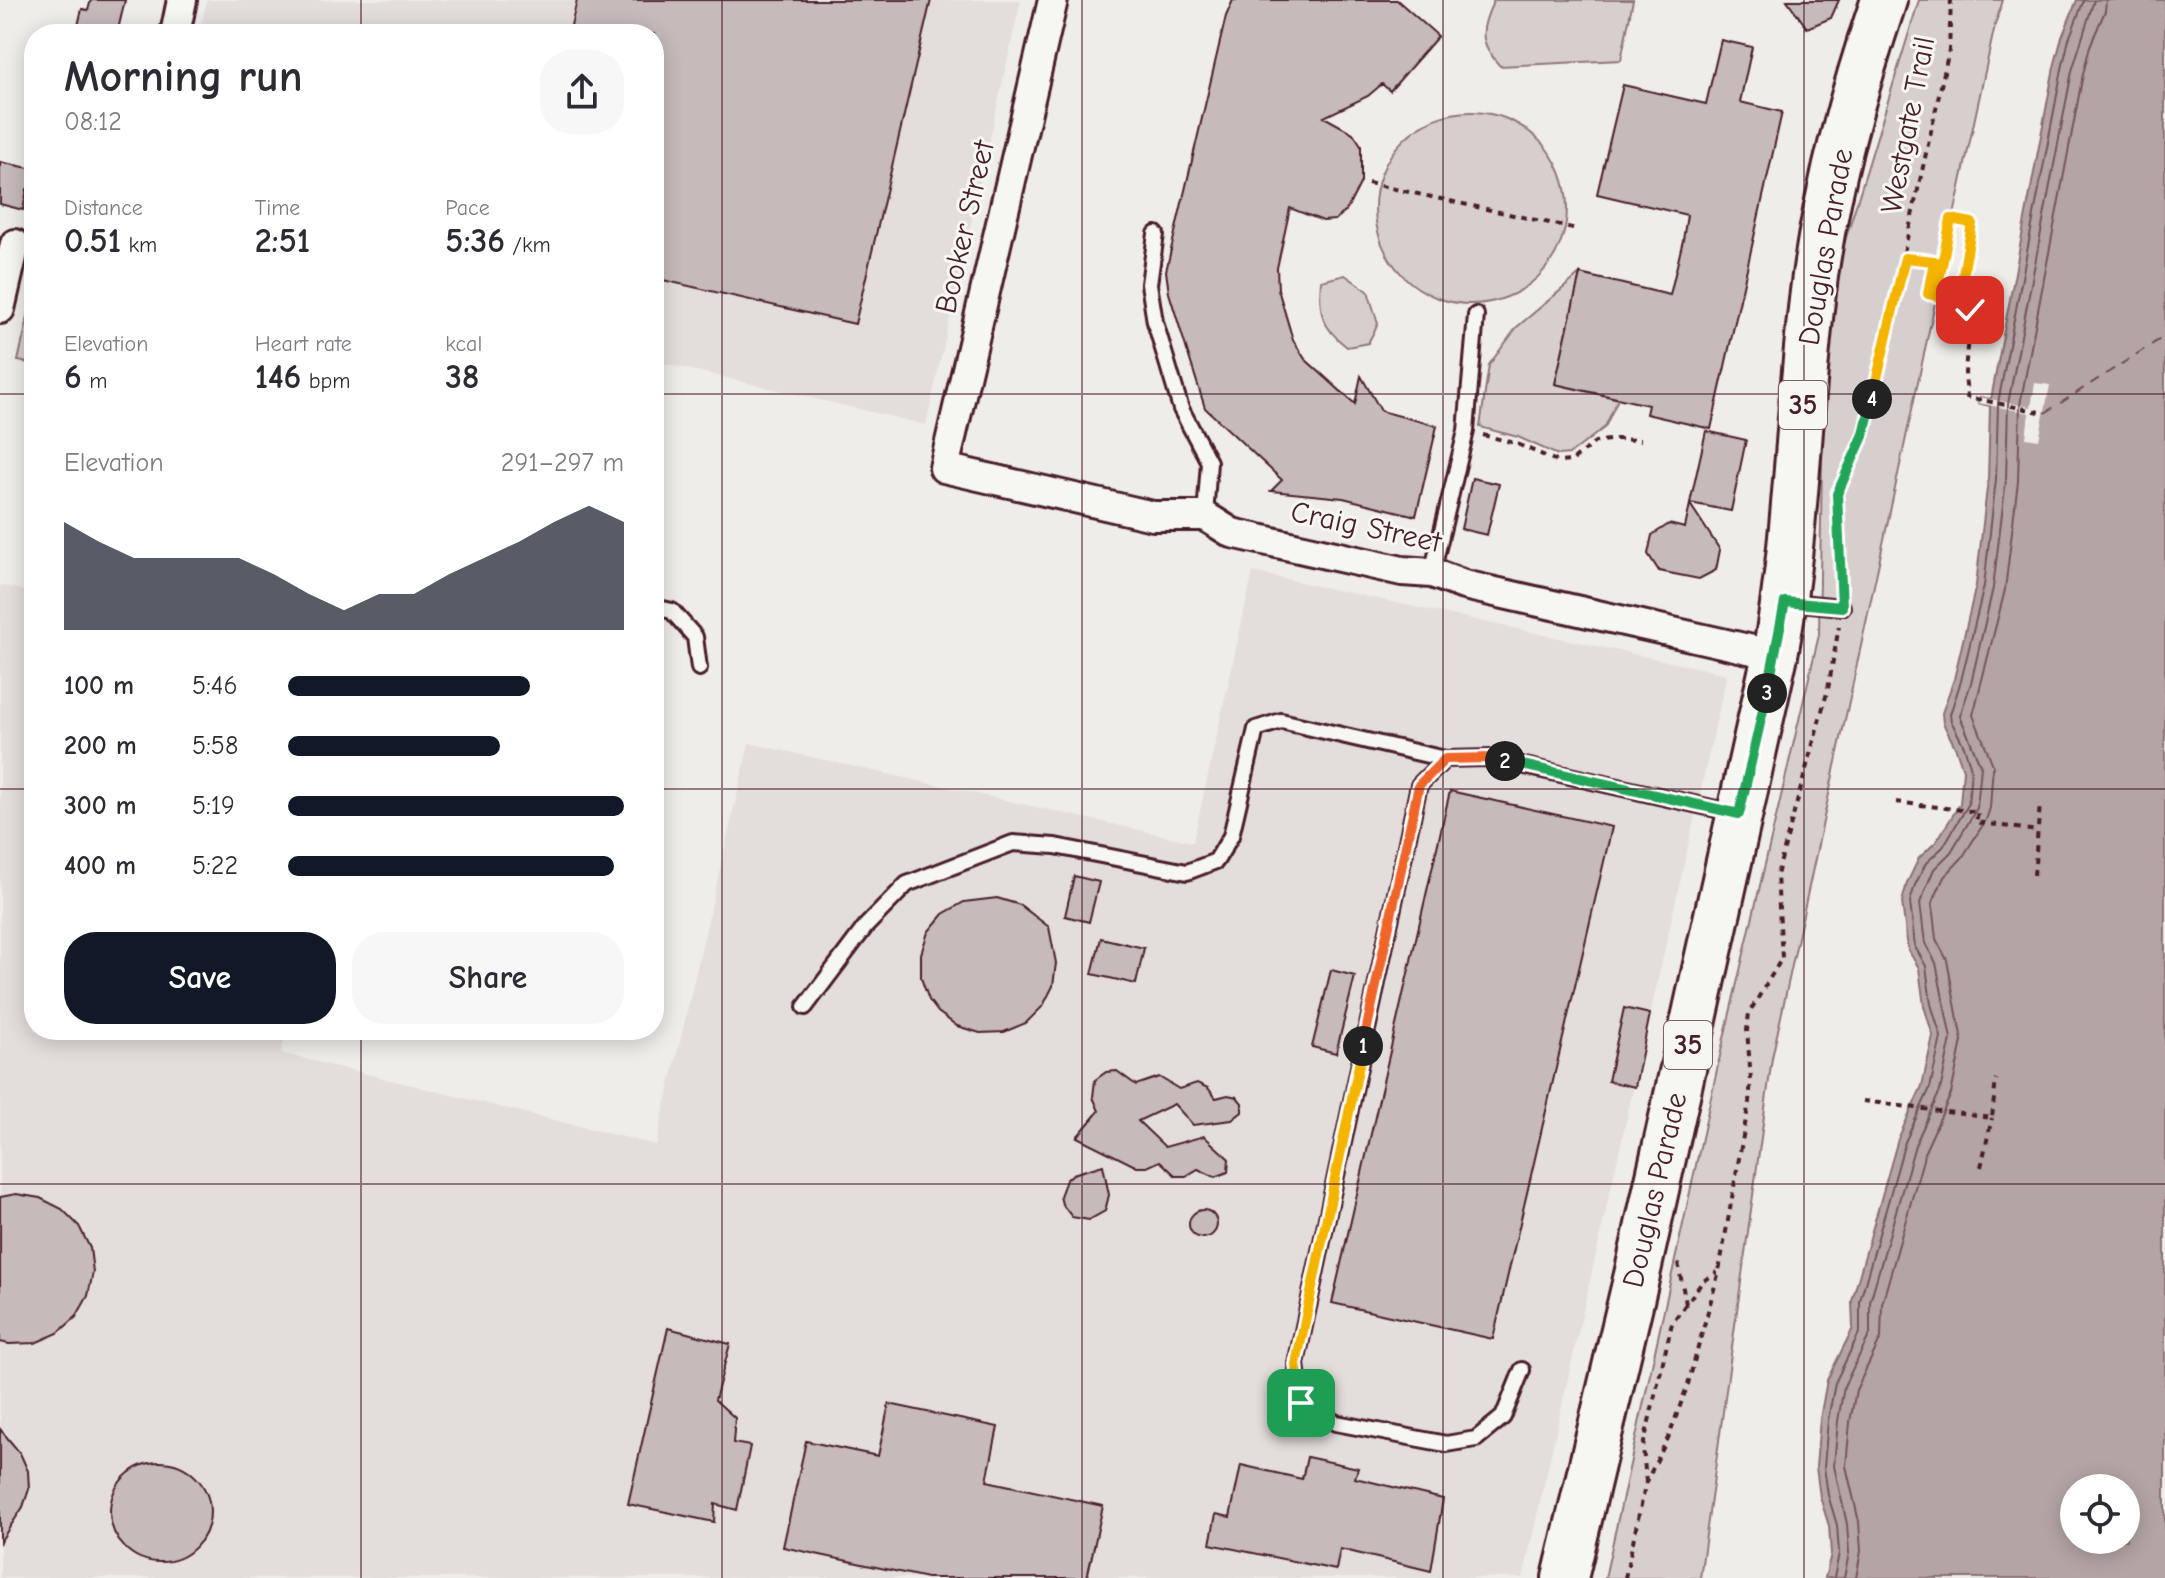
<!DOCTYPE html>
<meta charset="utf-8">
<style>
body{margin:0;font-family:"Comic Neue",sans-serif;background:#f7f7f7;color:#2b2b33;height:100vh;display:flex;flex-direction:column;font-size:30px;white-space:nowrap}
*{box-sizing:border-box;margin:0}
p{font-size:26px;color:#7c7c81}
.icon{flex:none;width:44px;height:44px;fill:none;stroke:currentColor;stroke-width:2;stroke-linecap:round;stroke-linejoin:round}
.map{position:relative;flex:1;overflow:hidden}
.drawer{position:absolute;left:24px;top:24px;width:640px;height:1016px;display:flex;flex-direction:column;background:#fff;border-radius:32px;box-shadow:0 4px 20px #0003}
.drawer>*{flex:none}
.fabs{position:absolute;left:2060px;top:1474px;display:grid;gap:16px}
.fabs a{display:grid;place-items:center;width:80px;height:80px;border-radius:50%;background:#fff;box-shadow:0 4px 20px #0003;font-size:40px}
.pin{position:absolute;display:grid;place-items:center;width:68px;height:68px;color:#fff;margin:-34px;border-radius:16px;box-shadow:0 4px 12px #0006}
.km{position:absolute;width:40px;height:40px;margin:-20px;border-radius:50%;background:#222;color:#fff;font-size:22px;line-height:40px;text-align:center}
.round{display:grid;place-items:center;flex:none;width:84px;height:84px;border-radius:32px;background:#f7f7f7}
.overview{display:flex;align-items:center;justify-content:space-between;height:136px;padding:0 40px}
h1{font-size:44px;font-weight:700;line-height:60px}
.metrics{display:grid;grid-template-columns:repeat(3,1fr);gap:12px;height:136px;padding:8px 40px}
.metrics div{display:grid;align-content:center}
.metrics b{font-size:34px;font-weight:700}
.metrics small{font-size:22px;font-weight:400}
.metrics p{font-size:22px}
.chart{height:224px;padding:16px 40px}
.chart p{display:flex;justify-content:space-between}
.chart svg{width:100%;height:144px;margin-top:8px;fill:#111827;opacity:.7}
.button{display:flex;gap:16px;margin-top:auto;padding:16px 40px}
.button a{flex:1;height:92px;border-radius:32px;background:#111827;color:#fff;font-size:32px;font-weight:700;line-height:92px;text-align:center}
.button a+a{background:#f7f7f7;color:#2b2b33}
ul{padding:0 40px;list-style:none;font-size:26px}
li{display:grid;grid-template-columns:128px 96px 1fr;align-items:center;height:60px}
li i{height:20px;border-radius:10px;background:#111827}
.map>svg:first-child{display:block}
.built{fill:#e3dedc}
.green{fill:#d7cfce;stroke:#90777c;stroke-width:2}
.water{fill:#b4a4a5;stroke:#8a6f74;stroke-width:2;fill-rule:evenodd}
.pier{fill:#efedea}
.lines{fill:none;stroke-linecap:round;stroke-linejoin:round}
.shore{stroke:#74545c;stroke-width:2}
.ferry{stroke:#6f4e56;stroke-width:2;stroke-dasharray:10 8;stroke-linecap:butt}
.building{fill:#c6babb;stroke:#4a1f2b;stroke-width:2}
.service-casing{stroke:#4a1f2b;stroke-width:20}
.minor-casing{stroke:#4a1f2b;stroke-width:34}
.primary-casing{stroke:#4a1f2b;stroke-width:50}
.path{stroke:#4a1f2b;stroke-width:4;stroke-dasharray:6 6;stroke-linecap:butt}
.service{stroke:#f6f6f2;stroke-width:14}
.minor{stroke:#f6f6f2;stroke-width:28}
.primary{stroke:#f6f6f2;stroke-width:44}
.split-1-casing{stroke:#fff;stroke-width:16}
.split-2-casing{stroke:#fff;stroke-width:16}
.split-3-casing{stroke:#fff;stroke-width:16}
.split-4-casing{stroke:#fff;stroke-width:16}
.split-5-casing{stroke:#fff;stroke-width:16}
.split-1{stroke:#f5b400;stroke-width:10}
.split-2{stroke:#f0652b;stroke-width:10}
.split-3{stroke:#22a559;stroke-width:10}
.split-4{stroke:#22a559;stroke-width:10}
.split-5{stroke:#f5b400;stroke-width:10}
.grid{fill:none;stroke:#4a1f2b;stroke-width:2;stroke-opacity:0.55}
.labels{text-anchor:middle;dominant-baseline:central;stroke-width:6;stroke-linejoin:round;paint-order:stroke}
.shield{fill:#f6f6f2;stroke:#7e6067;stroke-width:2}
.shield-label{font-size:28px;font-weight:bold;fill:#4a1f2b}
.street-label{font-size:30px;fill:#4a1f2b;stroke:#f6f6f2}
</style>
<div class="map">
<svg width="2165" height="1578" viewBox="0 0 2165 1578">
<rect width="100%" height="100%" fill="#efedea"/>
<filter id="ink" filterUnits="userSpaceOnUse"><feTurbulence type="fractalNoise" baseFrequency=".0125" numOctaves="2"/><feDisplacementMap in="SourceGraphic" scale="16" xChannelSelector="R" yChannelSelector="G"/><feConvolveMatrix kernelMatrix="1 2 1 2 8 2 1 2 1" color-interpolation-filters="sRGB"/></filter>
<g filter="url(#ink)">
<path class="built" d="M207 0H1021L926 425 654 361V34H199Z
M1253 572 1727 674 1523 1578H0V585L34 593V1030H286L281 1053 656 1145 749 743 1193 842Z"/>
<path class="green" d="M1494 0H1633L1621 60 1500 66C1478 42 1480 29 1494 0Z
M1919 0H2003L1995 25 1772 1058 1700 1578H1605L1722 1047 1819 635 1823 406 1829 293Z
M1375 208a96 96 0 1 1 192 0a96 96 0 1 1-192 0Z
M1580 274 1555 384 1618 399 1605 427 1570 454 1558 455 1518 437 1480 427 1489 365 1517 327Z
M1345 275 1368 291 1378 324 1368 343 1347 347C1322 328 1318 312 1321 281Z
M33 295H34V364L18 361Z"/>
<path class="water" d="M2077 0H2165V1578H1825L1831 1554 1829 1526 1820 1497 1816 1467 1820 1419 1827 1380 1853 1328 1852 1301 1898 1139 1922 1086 1933 1036 1924 1006 1919 968 1908 950 1902 902 1907 883 1919 858 1936 842 1960 804 1963 770 1956 749 1943 723 1942 713 1954 679 1976 585 1988 479 1990 406 1978 403 1980 397 1991 399 2054 67 2062 37ZM2074 1488H2126V1540H2074Z"/>
<path class="pier" d="M2035 383 2050 385 2039 440 2026 438 2029 413 1978 403 1980 397 2031 407Z"/>
<g class="lines">
<path class="shore" d="M1834 1578 1839 1553 1837 1525 1828 1495 1824 1467 1828 1420 1835 1383 1860 1331V1301L1905 1142 1930 1088 1941 1037 1931 1004 1926 966 1915 947 1910 902 1915 885 1926 863 1943 847 1968 805 1971 769 1964 746 1951 721 1950 714 1961 681 1984 586 1996 479 1998 403 2062 69 2069 39 2084 0
M1844 1578 1849 1553 1847 1524 1834 1466 1838 1421 1844 1386 1870 1334V1302L1915 1145 1940 1091 1951 1039 1936 963 1925 943 1920 903 1934 869 1951 852 1977 808 1981 767 1960 716 1971 683 1993 588 2006 480 2008 404 2072 71 2094 0
M1856 1578 1861 1551 1859 1522 1846 1466 1850 1422 1856 1390 1881 1338 1882 1304 1926 1149 1951 1094 1962 1041 1947 960 1936 939 1932 904 1944 877 1962 858 1986 820 1990 808 1993 765 1973 715 2005 590 2018 481 2020 405 2083 74 2090 46 2105 11 2106 0"/>
<path class="ferry" d="M2045 413 2165 336"/>
</g>
<path class="building" d="M91 0H125L117 34H76L82 9 88 10Z
M577 0H931L855 324 654 278V34H569Z
M1233 0H1397L1438 36 1390 91 1382 84 1368 96 1324 117 1353 133 1361 145V182L1346 211 1335 220 1323 221 1290 208 1277 268 1278 289 1293 340 1305 359 1355 404 1361 376 1381 411 1437 426 1416 516 1343 498 1271 491 1282 480 1205 408 1169 293 1166 271 1226 16Z
M1787 0H1839L1831 18 1807 28Z
M1721 40 1752 47 1740 102 1782 112 1711 429 1646 414 1648 405 1555 384 1580 274 1670 295 1683 240 1687 215 1597 194 1623 85 1706 104Z
M0 162 34 169V190L27 189 23 210 0 204Z
M1706 431 1746 440 1731 511 1690 503Z
M1472 478 1499 484 1487 535 1461 529Z
M1690 504 1720 550 1716 570 1699 579 1659 571 1648 554 1652 535 1669 524 1685 528Z
M1450 791 1612 827 1493 1339 1332 1303Z
M1074 876 1099 882 1089 922 1065 916Z
M997 898 1020 905 1049 927 1056 963 1053 986 1043 1006 1026 1023 1004 1032 980 1033 957 1026 938 1012 929 1000 921 978V954L928 932 943 914 964 902Z
M1101 938 1144 948 1136 984 1092 974Z
M1331 970 1355 976 1336 1053 1312 1047Z
M1624 1008 1650 1014 1635 1087 1608 1081Z
M1117 1071 1136 1085 1159 1077 1179 1089 1197 1083 1208 1088 1216 1098 1228 1095 1237 1097 1242 1103V1112L1232 1120 1193 1125 1174 1104 1138 1121 1165 1147 1204 1136 1229 1159 1228 1172 1215 1177 1198 1169 1186 1176H1176L1160 1161 1147 1167H1137L1077 1137 1099 1111 1093 1097 1095 1080 1106 1072Z
M1103 1165 1109 1195 1105 1211 1089 1220 1072 1217 1062 1204 1060 1196 1066 1180 1073 1174Z
M16 1194 40 1198 62 1209 79 1226 90 1248 93 1272 88 1296 76 1317 58 1333 35 1343 9 1344 0 1342V1197Z
M1189 1224a14 14 0 1 1 28 0a14 14 0 1 1-28 0Z
M668 1328 730 1344 715 1400 735 1418 733 1443 750 1446 737 1510 715 1504 714 1522 628 1504Z
M889 1404 998 1427 987 1481 1103 1506 1087 1578H927L783 1547 806 1441 878 1456Z
M0 1429 20 1453 28 1471 29 1489 23 1507 0 1542Z
M1307 1457 1358 1468 1355 1478 1443 1499 1431 1571 1340 1549 1336 1570 1210 1544 1216 1514 1230 1517 1241 1465 1302 1479Z
M110 1512a50 50 0 1 1 100 0a50 50 0 1 1-100 0Z"/>
<g class="lines">
<defs>
<path id="service" d="M1156 234 1149 284 1155 322 1181 409 1209 462 1205 516
M1432 573 1466 431 1476 315
M1790 602 1842 607
M654 607 672 611 695 637 699 668
M805 1007 866 926 907 884 1013 843 1055 846 1187 872 1216 861 1231 836 1256 729 1281 721 1445 759
M1522 1370 1503 1417 1476 1439 1446 1444 1336 1423 1301 1403 1296 1364 1419 785 1445 759 1490 758 1734 813"/>
<path id="minor" d="M1053 0 944 468 1153 516H1205L1232 533 1402 571 1432 573 1464 585 1775 655
M175 34 182 0
M0 309 15 244"/>
<path id="primary" d="M1565 1578 1637 1275 1775 655C1798 530 1798 402 1815 276 1828 183 1854 89 1884 0"/>
</defs>
<use href="#service" class="service-casing"/>
<use href="#minor" class="minor-casing"/>
<use href="#primary" class="primary-casing"/>
<path class="path" d="M1368 183 1577 229
M1905 258 1934 261 1928 294 1936 296 1951 219 1972 223 1959 299 1967 303 1970 310 1965 373 1967 397 2045 413
M1483 435 1515 443 1559 462 1572 461 1595 442 1616 439 1641 440
M1842 590 1837 494 1866 423 1949 50 1951 0
M1896 802 1978 812 1976 822 2037 831
M2034 875 2040 804
M1863 1101 1992 1118 1996 1079
M1981 1167 1992 1118
M1678 1263 1686 1304 1703 1281 1717 1272
M1646 1482 1643 1447 1672 1323 1686 1304
M1625 1578 1646 1482 1669 1436 1688 1384 1719 1271 1749 1102 1751 1080 1747 1030 1749 1013 1782 958 1777 875 1828 689 1839 626"/>
<use href="#service" class="service"/>
<use href="#minor" class="minor"/>
<use href="#primary" class="primary"/>
</g>
</g>
<g class="lines" filter="url(#ink)">
<defs>
<path id="split-1" d="M1301 1403 1296 1364 1363 1046"/>
<path id="split-2" d="M1363 1046 1419 785 1445 759 1490 758 1505 761"/>
<path id="split-3" d="M1505 761 1739 814 1767 693"/>
<path id="split-4" d="M1767 693 1785 602 1842 607 1837 494 1864 434 1872 399"/>
<path id="split-5" d="M1872 399 1905 258 1934 261 1928 294 1936 296 1951 219 1972 223 1959 299 1967 303 1970 310"/>
</defs>
<use href="#split-1" class="split-1-casing"/>
<use href="#split-2" class="split-2-casing"/>
<use href="#split-3" class="split-3-casing"/>
<use href="#split-4" class="split-4-casing"/>
<use href="#split-5" class="split-5-casing"/>
<use href="#split-1" class="split-1"/>
<use href="#split-2" class="split-2"/>
<use href="#split-3" class="split-3"/>
<use href="#split-4" class="split-4"/>
<use href="#split-5" class="split-5"/>
</g>
<path class="grid" d="M361 0V34M722 0V1578M1082 0V1578M1443 0V1578M1804 0V1578M0 394H34M654 394H2165M0 789H34M654 789H2165M361 1030V1578M0 1184H2165"/>
<g class="labels">
<g class="shield">
<rect x="1779" y="381" width="48" height="48" rx="6"/>
<rect x="1664" y="1021" width="48" height="48" rx="6"/>
</g>
<g class="shield-label">
<text x="1803" y="405">35</text>
<text x="1688" y="1045">35</text>
</g>
<g class="street-label">
<text transform="translate(1908 125) rotate(-79)">Westgate Trail</text>
<text transform="translate(965 227) rotate(-77)">Booker Street</text>
<text transform="translate(1826 247) rotate(-80)">Douglas Parade</text>
<text transform="translate(1366 527) rotate(12)">Craig Street</text>
<text transform="translate(1655 1190) rotate(-77)">Douglas Parade</text>
</g>
</g>
</svg>
<div class="fabs">
<a><svg class="icon" aria-label="locate" viewBox="0 0 24 24"><circle cx="12" cy="12" r="6"/><path d="M12 2v4M12 18v4M2 12h4M18 12h4"/></svg></a>
</div>
<div class="pin" style="left:1301px;top:1403px;background:#1e9e55"><svg class="icon" aria-label="arrive" viewBox="0 0 24 24"><path d="M6 21V4h12l-3 4 3 4H6"/></svg></div>
<div class="pin" style="left:1970px;top:310px;background:#d93025"><svg class="icon" aria-label="check" viewBox="0 0 24 24"><path d="M5 12l5 5 9-10"/></svg></div>
<b class="km" style="left:1363px;top:1046px">1</b>
<b class="km" style="left:1505px;top:761px">2</b>
<b class="km" style="left:1767px;top:693px">3</b>
<b class="km" style="left:1872px;top:399px">4</b>
<section class="drawer">
<div class="overview"><div><h1>Morning run</h1><p>08:12</p></div><a class="round"><svg class="icon" aria-label="share" viewBox="0 0 24 24"><path d="M12 15V3M7 8l5-5 5 5M5 13v7h14v-7"/></svg></a></div>
<div class="metrics">
<div><p>Distance</p><b>0.51<small> km</small></b></div>
<div><p>Time</p><b>2:51</b></div>
<div><p>Pace</p><b>5:36<small> /km</small></b></div>
</div>
<div class="metrics">
<div><p>Elevation</p><b>6<small> m</small></b></div>
<div><p>Heart rate</p><b>146<small> bpm</small></b></div>
<div><p>kcal</p><b>38</b></div>
</div>
<div class="chart"><p><span>Elevation</span>291–297 m</p>
<svg viewBox="0 0 160 44" preserveAspectRatio="none"><path d="M0 44V11L10 17L20 22L30 22L40 22L50 22L60 27L70 33L80 38L90 33L100 33L110 27L120 22L130 17L140 11L150 6L160 11V44z"/></svg>
</div>
<ul>
<li><b>100 m</b>5:46<i style="width:72%"></i></li>
<li><b>200 m</b>5:58<i style="width:63%"></i></li>
<li><b>300 m</b>5:19<i style="width:100%"></i></li>
<li><b>400 m</b>5:22<i style="width:97%"></i></li>
</ul>
<div class="button"><a>Save</a><a>Share</a></div>
</section>
</div>
